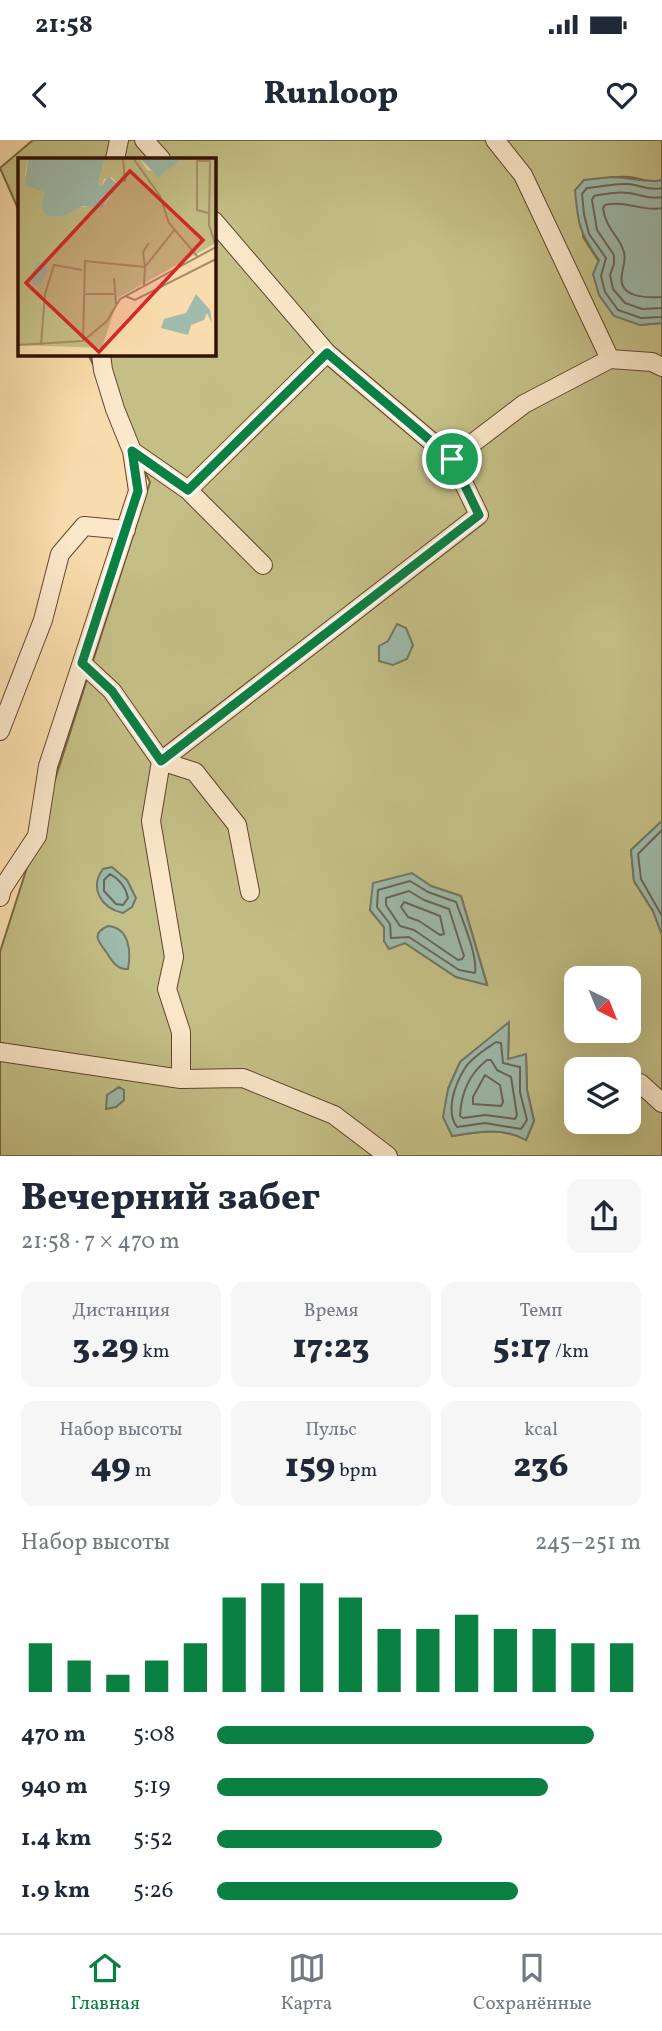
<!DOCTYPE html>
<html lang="ru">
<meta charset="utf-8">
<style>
body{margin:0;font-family:Vollkorn,serif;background:#f6f6f7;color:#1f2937;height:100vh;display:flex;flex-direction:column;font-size:26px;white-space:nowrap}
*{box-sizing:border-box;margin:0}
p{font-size:23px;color:#747a83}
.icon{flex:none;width:38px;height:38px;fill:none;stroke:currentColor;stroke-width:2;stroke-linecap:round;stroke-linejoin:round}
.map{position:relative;height:1016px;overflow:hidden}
.sheet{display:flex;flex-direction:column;background:#fff;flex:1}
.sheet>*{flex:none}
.needle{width:46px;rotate:137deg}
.buttons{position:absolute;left:564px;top:826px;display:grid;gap:14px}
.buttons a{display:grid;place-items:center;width:77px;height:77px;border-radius:14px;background:#fff;box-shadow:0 7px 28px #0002;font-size:35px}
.pin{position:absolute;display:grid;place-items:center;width:60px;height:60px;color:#fff;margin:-30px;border:4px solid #fff;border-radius:50%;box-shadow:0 2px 7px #0007}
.round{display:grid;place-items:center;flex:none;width:74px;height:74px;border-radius:14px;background:#f6f6f7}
.summary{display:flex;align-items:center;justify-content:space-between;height:119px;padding:0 21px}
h1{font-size:38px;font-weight:800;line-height:52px}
.figures{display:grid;grid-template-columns:repeat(3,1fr);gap:10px;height:119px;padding:7px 21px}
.figures div{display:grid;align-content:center;border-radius:14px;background:#f6f6f7;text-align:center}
.figures b{font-size:35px;font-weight:800}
.figures small{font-size:19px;font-weight:400}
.figures p{font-size:19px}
.chart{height:196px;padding:14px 21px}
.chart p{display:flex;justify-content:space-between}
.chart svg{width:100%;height:126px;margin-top:7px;stroke:#0b8043;stroke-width:6}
ul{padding:0 21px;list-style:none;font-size:23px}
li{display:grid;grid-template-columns:112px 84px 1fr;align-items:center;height:52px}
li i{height:18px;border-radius:9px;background:#0b8043}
.status{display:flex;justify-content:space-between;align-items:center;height:49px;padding:0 35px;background:#fff;direction:ltr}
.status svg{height:19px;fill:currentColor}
header{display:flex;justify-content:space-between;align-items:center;height:91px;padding:0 21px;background:#fff;font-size:32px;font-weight:800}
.tab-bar{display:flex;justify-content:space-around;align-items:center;height:98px;border-top:2px solid #e0e1e3;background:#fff;font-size:19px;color:#747a83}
.tab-bar a{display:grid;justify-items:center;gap:4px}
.tab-bar .current{color:#0b8043}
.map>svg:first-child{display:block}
.green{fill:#c4bf86;stroke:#7a6844;stroke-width:2;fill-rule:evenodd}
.water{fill:#9ebbac;stroke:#727768;stroke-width:2}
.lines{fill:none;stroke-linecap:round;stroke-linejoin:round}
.shore{stroke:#686658;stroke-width:2}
.minor-casing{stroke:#63442e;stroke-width:20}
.minor{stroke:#fbe8ca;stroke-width:18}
.route-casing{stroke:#fff;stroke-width:14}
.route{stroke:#0b8043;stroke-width:9}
.inset-road{fill:none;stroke:#a98b69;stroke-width:2}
.view{fill:#d62828;fill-opacity:0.15;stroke:#d62828;stroke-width:3.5}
.inset-edge{fill:none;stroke:#311103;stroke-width:3.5}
</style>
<div class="status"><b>21:58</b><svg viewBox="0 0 49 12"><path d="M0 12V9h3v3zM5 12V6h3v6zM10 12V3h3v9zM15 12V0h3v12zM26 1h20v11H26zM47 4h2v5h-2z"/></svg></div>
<header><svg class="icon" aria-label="back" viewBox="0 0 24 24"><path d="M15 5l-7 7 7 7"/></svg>Runloop<svg class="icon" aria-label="heart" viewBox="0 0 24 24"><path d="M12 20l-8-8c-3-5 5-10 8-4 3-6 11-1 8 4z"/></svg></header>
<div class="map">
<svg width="662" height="1016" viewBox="0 0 662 1016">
<rect width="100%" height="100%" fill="#f9dcad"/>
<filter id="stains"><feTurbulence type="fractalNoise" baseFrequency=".00286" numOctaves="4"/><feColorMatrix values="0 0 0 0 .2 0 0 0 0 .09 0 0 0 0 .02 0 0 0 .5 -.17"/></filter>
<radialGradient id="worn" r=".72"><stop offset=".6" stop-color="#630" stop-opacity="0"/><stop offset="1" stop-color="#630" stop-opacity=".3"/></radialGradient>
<path class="green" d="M33 0H662V40C650 44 641 38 629 37 613 35 599 41 584 40L583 97 640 185 662 183V681L631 710 634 741 653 771 662 795V1016H0V812L150 342 88 214H214V19H19V71L0 28ZM412 734 431 746 461 756 487 844 456 837 405 803 384 801V787L370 770ZM576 838H628V891H576ZM509 883 508 920 526 915 527 950 534 981 526 1000C503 987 477 992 452 996L448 949 460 922ZM576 929H628V982H576Z"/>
<path class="water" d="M612 37C627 37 651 44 662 40V183L640 185 614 176 599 155 593 134 599 120C579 92 578 84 575 50L584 40Z
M397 484 406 488 413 505 407 519 393 525 379 521V506L388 501Z
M662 681V795L653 771 634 741 631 710Z
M112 727 127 740 136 758 132 767 123 773C101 768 89 748 103 729Z
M412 733 431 746 461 756 487 845 456 837 405 803 389 809 384 801V787L370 770 373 743Z
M108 786C130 788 131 812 128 829 117 830 112 821 107 813 99 802 90 794 108 786Z
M509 882 508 919 526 914 527 950 534 981 526 1000C503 987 477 992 452 996L443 977 448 949 460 922Z
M119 947 124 950V960L116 967 106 969 107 955Z"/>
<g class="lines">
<path class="shore" d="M662 48C650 51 640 45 628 44 614 43 601 47 587 48L582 54 584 74 589 94 606 118 601 136 605 152 618 170 641 178 662 177
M662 57C650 60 640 54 628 53 617 51 605 54 594 56L592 60 597 90 614 115V124L610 135 613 149 625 163 642 169 662 168
M662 68C643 72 626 60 605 65L603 68C606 90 619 95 624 112 626 121 623 126 622 134 617 158 647 158 662 157
M662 690 638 714 641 739 662 776
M110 734C119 739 126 748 128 758L123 765 116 764 104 751V740Z
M410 741 428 752 456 762C462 779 478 816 475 833L459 830 409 797 391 798 390 784 377 767 378 750Z
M409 751 424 760 449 769 464 816 462 819 458 820 414 790 400 786 386 765V758Z
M404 762 440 776 444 794 440 795 419 781 408 777 401 767Z
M496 902 501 903 503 923 520 927V952L527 980 521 989 485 983 457 987C445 971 455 944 465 928 472 917 486 909 496 902Z
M487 920H491L497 930 511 937 517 975 515 979 485 975 463 978 460 976C461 953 469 934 487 920Z
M485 935 500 945 503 962 501 966 473 964V957Z"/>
<defs>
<path id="minor" d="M144 0 161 19
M115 19 119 0
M610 219 652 222 662 227
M132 311 188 350 263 425
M452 319 524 264 610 219 523 35 495 0
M188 350 327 213
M82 523 112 551 161 621 479 375 452 319 327 213 214 81
M0 591 43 480 60 414 84 386 126 390
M0 757 2 749 37 696 48 626 138 351 132 311 115 269 103 230 101 214
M0 912 181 939 243 938 334 975 388 1016
M181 939V892L167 849 174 817 151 681 161 621 195 632 237 685 250 752
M640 943 662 963"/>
</defs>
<use href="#minor" class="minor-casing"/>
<use href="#minor" class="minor"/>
</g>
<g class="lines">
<defs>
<path id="route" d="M327 213 452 319 479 375 161 621 112 551 82 523 138 351 132 311 188 350Z"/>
</defs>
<use href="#route" class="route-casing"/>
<use href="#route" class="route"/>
</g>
<g transform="translate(18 18)">
<rect width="198" height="198" fill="#f9dcad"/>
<path d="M0 0H10L7 17 26 34 23 50 29 58 44 59 53 50 87 47 99 26 94 19 86 21 84 28 80 26 87 0H122L129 12 143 15 165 0H198V85L100 140 84 190 0 187Z" fill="#c4bf86"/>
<path d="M10 0H87L80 26 84 28 90 18 99 26 84 50 65 48 44 59 29 58 23 50 26 34 7 27ZM122 0H165L140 19ZM20 104 31 111 21 129 11 121ZM178 136 192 152 194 165 189 155 186 162 173 167 170 177 143 170 146 161 168 155Z" fill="#9ebbac"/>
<path class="inset-road" d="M105 0 107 24M115 0 142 38 151 65 179 98M190 55 179 52V3H192L191 67 198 88M131 85 125 94 127 109 157 71M96 120 98 146M67 136H96M107 138 117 142 198 101M65 183 67 103 127 109 126 127M0 187 65 183 89 163 102 141 198 89M23 187 27 136 36 107 64 112"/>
<path class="view" d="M112 13 185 82 81 194 8 125Z"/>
<rect width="198" height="198" class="inset-edge"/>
</g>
<rect width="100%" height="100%" filter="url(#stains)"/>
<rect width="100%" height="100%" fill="url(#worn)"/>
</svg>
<div class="buttons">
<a><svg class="needle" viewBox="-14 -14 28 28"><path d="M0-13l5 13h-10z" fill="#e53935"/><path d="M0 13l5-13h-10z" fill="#747a83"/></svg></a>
<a><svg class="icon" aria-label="layers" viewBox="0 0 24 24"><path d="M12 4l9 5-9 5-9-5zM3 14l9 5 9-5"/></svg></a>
</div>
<div class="pin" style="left:452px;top:319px;background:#1e9e55"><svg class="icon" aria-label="arrive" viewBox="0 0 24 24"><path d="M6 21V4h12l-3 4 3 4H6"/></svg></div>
</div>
<section class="sheet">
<div class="summary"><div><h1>Вечерний забег</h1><p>21:58 · 7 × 470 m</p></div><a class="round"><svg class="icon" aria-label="share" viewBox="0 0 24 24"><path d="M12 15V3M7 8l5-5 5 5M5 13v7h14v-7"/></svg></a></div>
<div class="figures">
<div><p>Дистанция</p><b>3.29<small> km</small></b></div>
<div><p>Время</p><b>17:23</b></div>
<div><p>Темп</p><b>5:17<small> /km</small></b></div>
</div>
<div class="figures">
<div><p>Набор высоты</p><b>49<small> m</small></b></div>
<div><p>Пульс</p><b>159<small> bpm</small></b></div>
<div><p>kcal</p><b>236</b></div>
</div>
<div class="chart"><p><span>Набор высоты</span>245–251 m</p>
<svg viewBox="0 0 160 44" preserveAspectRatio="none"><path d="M5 44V27M15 44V33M25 44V38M35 44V33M45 44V27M55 44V11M65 44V6M75 44V6M85 44V11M95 44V22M105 44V22M115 44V17M125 44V22M135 44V22M145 44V27M155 44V27"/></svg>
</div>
<ul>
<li><b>470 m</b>5:08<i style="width:89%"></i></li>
<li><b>940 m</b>5:19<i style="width:78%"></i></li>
<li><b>1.4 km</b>5:52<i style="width:53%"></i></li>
<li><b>1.9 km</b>5:26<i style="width:71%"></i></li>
</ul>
</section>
<nav class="tab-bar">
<a class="current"><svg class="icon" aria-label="home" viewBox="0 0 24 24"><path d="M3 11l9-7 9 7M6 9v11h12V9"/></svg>Главная</a>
<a><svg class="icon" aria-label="map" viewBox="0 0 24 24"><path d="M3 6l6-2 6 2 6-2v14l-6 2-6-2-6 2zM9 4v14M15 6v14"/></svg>Карта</a>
<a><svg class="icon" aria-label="saved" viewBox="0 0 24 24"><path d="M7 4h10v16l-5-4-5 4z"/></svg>Сохранённые</a>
</nav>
